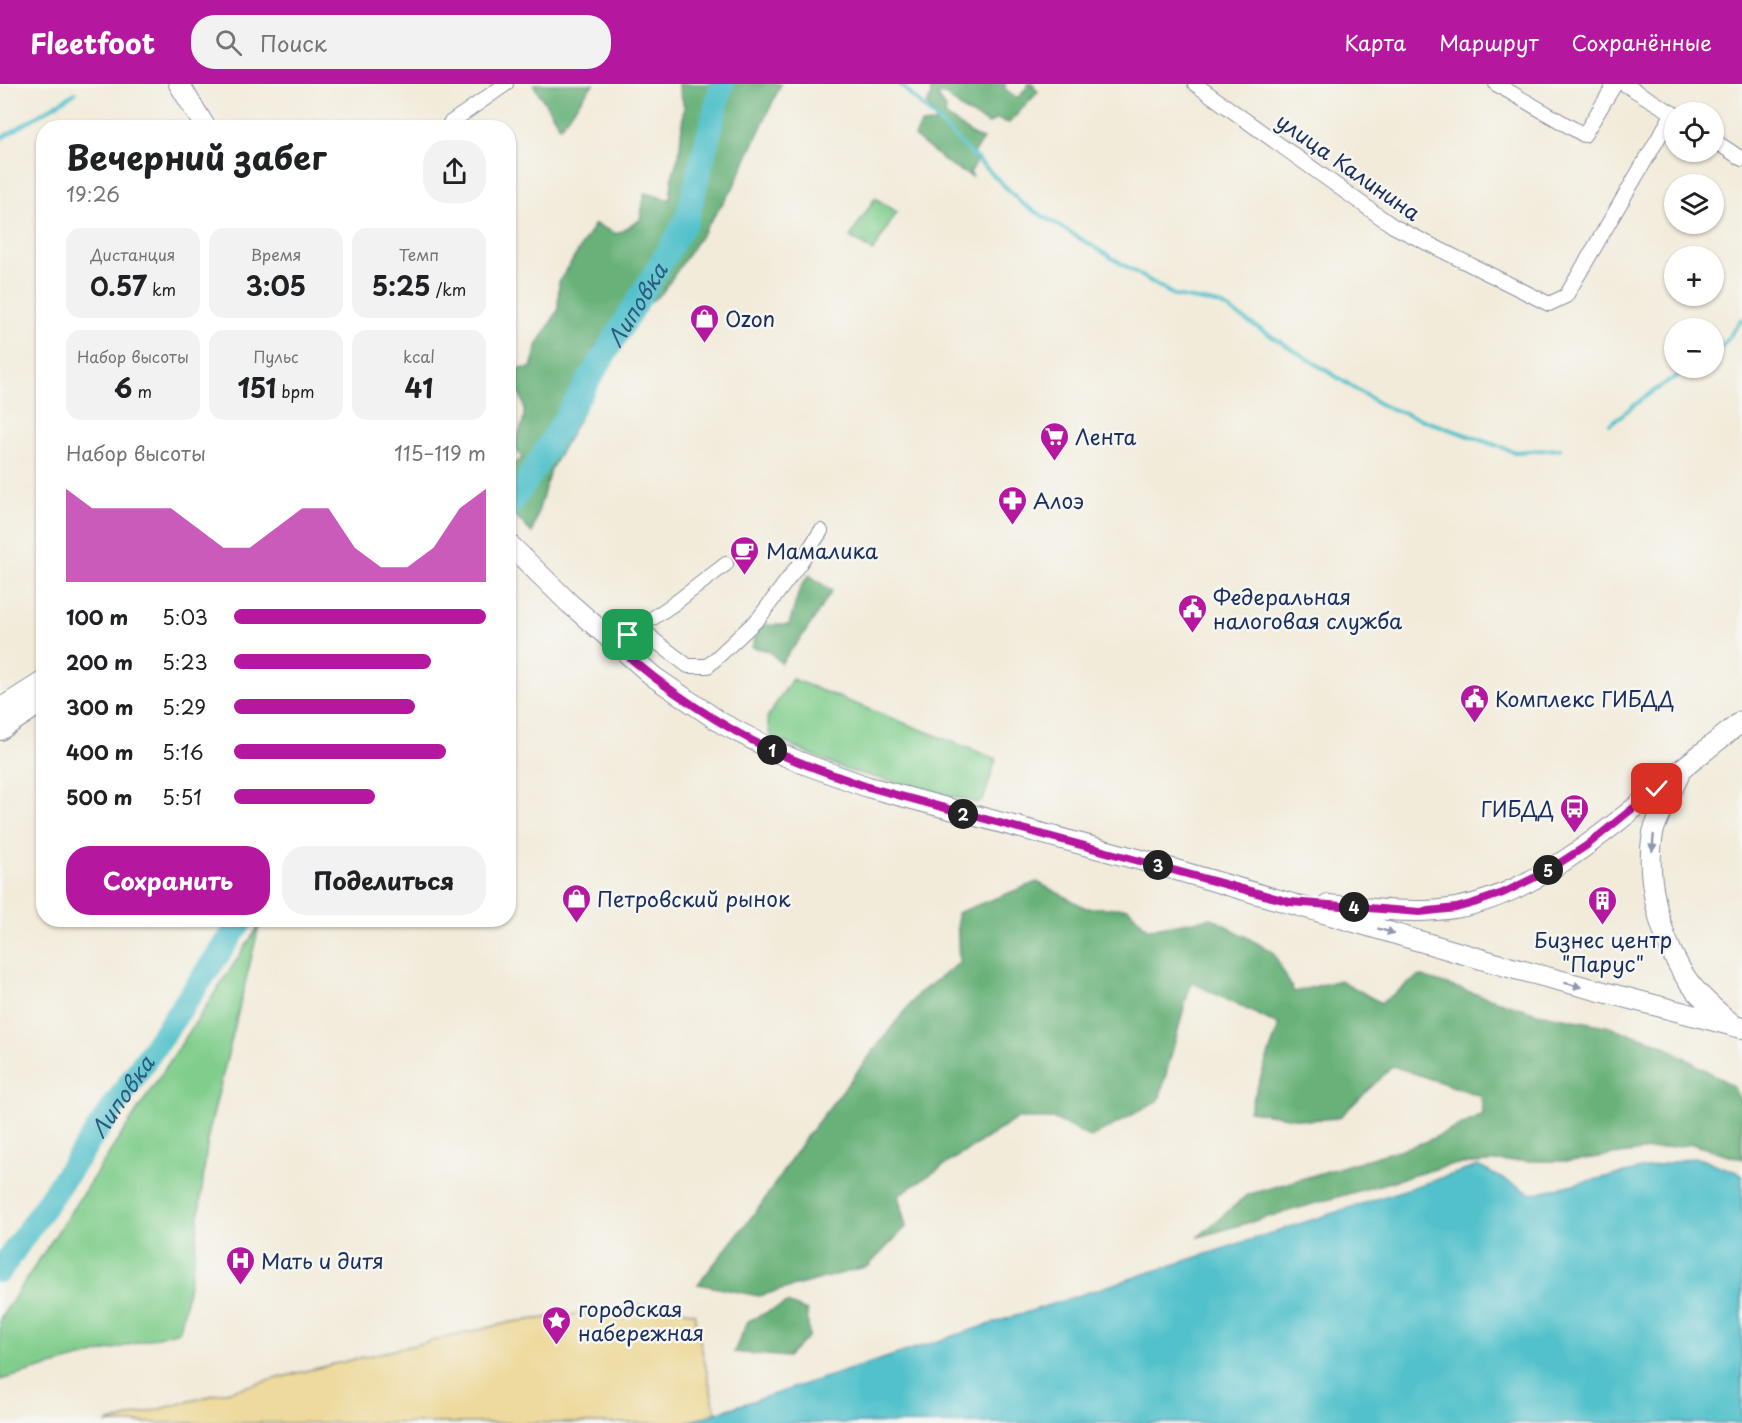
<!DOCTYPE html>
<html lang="ru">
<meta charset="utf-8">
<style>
body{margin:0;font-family:"Playpen Sans",sans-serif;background:#f2f2f2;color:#202124;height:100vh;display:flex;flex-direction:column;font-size:22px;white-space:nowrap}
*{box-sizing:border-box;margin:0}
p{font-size:20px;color:#757577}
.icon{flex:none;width:33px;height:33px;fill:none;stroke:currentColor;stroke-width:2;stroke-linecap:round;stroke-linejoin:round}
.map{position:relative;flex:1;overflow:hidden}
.drawer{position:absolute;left:36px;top:36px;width:480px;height:807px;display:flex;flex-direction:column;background:#fff;border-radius:24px;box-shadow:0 2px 4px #0004}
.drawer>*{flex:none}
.buttons{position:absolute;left:1664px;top:18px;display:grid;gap:12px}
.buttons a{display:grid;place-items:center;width:60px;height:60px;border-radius:50%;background:#fff;box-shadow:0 2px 4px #0004;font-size:30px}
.pin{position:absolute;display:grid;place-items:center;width:51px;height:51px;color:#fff;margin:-26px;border-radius:12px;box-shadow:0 3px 9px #0006}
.km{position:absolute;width:30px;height:30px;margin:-15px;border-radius:50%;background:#222;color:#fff;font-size:16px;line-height:30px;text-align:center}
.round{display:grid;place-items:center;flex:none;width:63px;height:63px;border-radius:24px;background:#f2f2f2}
.overview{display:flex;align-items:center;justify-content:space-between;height:102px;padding:0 30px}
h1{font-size:33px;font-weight:700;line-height:45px}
.figures{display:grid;grid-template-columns:repeat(3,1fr);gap:9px;height:102px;padding:6px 30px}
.figures div{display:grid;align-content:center;border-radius:15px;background:#f2f2f2;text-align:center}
.figures b{font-size:26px;font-weight:700}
.figures small{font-size:16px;font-weight:400}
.figures p{font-size:16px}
.chart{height:168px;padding:12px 30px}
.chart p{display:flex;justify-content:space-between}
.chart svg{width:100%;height:108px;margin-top:6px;fill:#b5179e;opacity:.7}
.action{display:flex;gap:12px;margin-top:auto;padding:12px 30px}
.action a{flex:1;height:69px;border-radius:24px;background:#b5179e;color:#fff;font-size:24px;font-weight:700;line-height:69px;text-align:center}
.action a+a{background:#f2f2f2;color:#202124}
ul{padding:0 30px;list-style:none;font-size:20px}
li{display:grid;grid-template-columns:96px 72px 1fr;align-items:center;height:45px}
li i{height:15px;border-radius:8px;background:#b5179e}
header{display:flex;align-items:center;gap:36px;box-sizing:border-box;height:84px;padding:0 30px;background:#b5179e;color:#fff}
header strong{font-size:28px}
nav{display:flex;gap:33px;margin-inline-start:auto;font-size:21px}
.search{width:420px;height:54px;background:#f2f2f2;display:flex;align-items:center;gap:15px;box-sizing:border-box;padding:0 21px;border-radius:24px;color:#757577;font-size:22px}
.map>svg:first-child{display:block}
.green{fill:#81ce8c;stroke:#4e7e75;stroke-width:1.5}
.forest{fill:#68b178;stroke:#42706b;stroke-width:1.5}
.sand{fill:#eeda9e;stroke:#84847e;stroke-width:1.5}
.water{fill:#53c1cb;stroke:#377894;stroke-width:1.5}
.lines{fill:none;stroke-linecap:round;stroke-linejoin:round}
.stream{stroke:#53c1cb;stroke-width:4}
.river{stroke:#53c1cb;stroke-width:24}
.minor-casing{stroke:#868d9c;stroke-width:16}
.secondary-casing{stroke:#868d9c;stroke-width:22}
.minor{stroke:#fff;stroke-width:14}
.secondary{stroke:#fff;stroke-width:20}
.oneway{fill:#8d97ae}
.route-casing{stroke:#fff;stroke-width:12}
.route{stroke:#b5179e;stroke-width:8}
.labels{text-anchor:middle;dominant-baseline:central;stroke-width:5;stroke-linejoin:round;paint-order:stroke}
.street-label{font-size:21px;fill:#1b2f5e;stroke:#f6f6f2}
.poi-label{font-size:21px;fill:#1b2f5e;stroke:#f6f6f2;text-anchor:start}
.water-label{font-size:22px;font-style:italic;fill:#2c5b7f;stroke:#f6f6f2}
</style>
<header>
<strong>Fleetfoot</strong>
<div class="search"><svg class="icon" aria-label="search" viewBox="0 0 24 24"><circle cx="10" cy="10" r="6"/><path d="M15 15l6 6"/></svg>Поиск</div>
<nav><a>Карта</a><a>Маршрут</a><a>Сохранённые</a></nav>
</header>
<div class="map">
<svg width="1742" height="1339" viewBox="0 0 1742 1339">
<rect width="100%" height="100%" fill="#f6f6f2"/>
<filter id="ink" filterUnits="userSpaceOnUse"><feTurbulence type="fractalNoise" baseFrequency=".0167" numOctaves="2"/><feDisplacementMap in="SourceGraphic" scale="12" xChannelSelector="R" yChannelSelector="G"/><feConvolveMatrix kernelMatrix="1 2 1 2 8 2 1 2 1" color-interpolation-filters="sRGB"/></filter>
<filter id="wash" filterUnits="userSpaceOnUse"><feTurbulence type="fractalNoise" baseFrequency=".008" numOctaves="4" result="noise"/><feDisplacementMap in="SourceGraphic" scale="24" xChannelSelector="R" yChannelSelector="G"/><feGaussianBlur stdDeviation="1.35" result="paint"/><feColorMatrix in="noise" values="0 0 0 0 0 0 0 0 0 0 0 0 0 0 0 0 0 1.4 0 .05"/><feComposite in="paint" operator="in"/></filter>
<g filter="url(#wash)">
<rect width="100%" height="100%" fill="#f2ebda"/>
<path class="green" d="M875 114 897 128 873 167 850 153Z
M792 595 996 675 984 714 977 719 846 686 770 652 767 634Z
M259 842 208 1052 194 1174 180 1247 0 1296V1235Z"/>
<path class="forest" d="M533 0H593L560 43Z
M678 0H781L733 104 662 209 595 262 593 274 569 313 582 329 550 387 532 449 509 425V384L522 374 513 361C521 347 528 332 522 315 518 302 508 304 509 285L531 284 537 262 558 226 559 198 595 140 617 150 640 136 645 109 670 116 673 89 679 71 684 22Z
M930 0H1006L1004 4 1016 13 1020 12 1027 3V0H1034L1033 2 1038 8 1009 39 996 35 989 40 963 26 947 12 940 10 938 12 946 25 945 31 974 52 983 55 973 70 976 79 970 89 973 93 951 82 915 53 921 40 935 39 937 34 927 21 931 11Z
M809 491 832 507 806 547 781 579 769 567 752 563 760 541H789L800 504Z
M1037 798 1086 824H1128L1148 845 1212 834 1273 868 1294 908 1340 896 1381 919 1419 892 1537 929 1606 942 1659 959 1733 1002 1742 1020V1075L1692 1060 1570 1077H1500L1449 1081 1198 1153 1247 1111 1425 1058 1483 1031 1481 1012 1393 982 1339 1034 1307 1036 1249 1027 1279 941 1191 898 1159 1016 1091 1054 1055 1035H1016L898 1111 906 1143 868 1182 759 1212 698 1200 761 1121 803 1057 918 910 959 879 957 829Z
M787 1219 807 1227 809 1252 788 1273 734 1268 748 1237Z"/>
<path class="sand" d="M658 1220 694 1229 716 1330 685 1339H106L313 1285 512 1238Z"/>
<path class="water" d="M1695 1073 1742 1090V1339H685L1478 1082 1531 1110Z"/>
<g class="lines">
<path class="stream" d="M900 0 1023 120 1175 212 1220 220 1383 322 1515 368 1560 365
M0 55 75 9
M1713 269 1721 264 1742 235
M1610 340 1646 312 1690 284"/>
<g class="river">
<path id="s1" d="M508 423 528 395 686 138 722 0"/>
<path id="s2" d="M0 1187 242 836"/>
</g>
</g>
</g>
<g filter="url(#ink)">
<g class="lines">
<defs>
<path id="minor" d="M1195 0 1393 142 1549 220 1566 212 1673 29
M1496 0 1584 51 1615 0
M1624 0 1674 30
M450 39 506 0
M1713 56 1742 75
M641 543 654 556 688 582H708L759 534 800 479 821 447
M618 563 628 551 675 519 726 480"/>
<path id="secondary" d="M179 0 206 44
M508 459 569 519 654 593 723 640 781 670 802 679 868 703 1152 779 1512 884 1742 944
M0 625 44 597
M0 646 44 617
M1679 691C1672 707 1657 733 1653 749 1645 792 1659 849 1681 886 1693 907 1713 924 1731 939
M1328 821C1370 824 1413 831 1455 824 1528 812 1602 752 1657 705 1685 682 1714 660 1742 637"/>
</defs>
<use href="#minor" class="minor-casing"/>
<use href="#secondary" class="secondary-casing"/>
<use href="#minor" class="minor"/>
<use href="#secondary" class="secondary"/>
</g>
<defs><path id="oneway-solid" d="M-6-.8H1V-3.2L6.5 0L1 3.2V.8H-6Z" transform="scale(1.5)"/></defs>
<g class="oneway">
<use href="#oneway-solid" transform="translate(1653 759) rotate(95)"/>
<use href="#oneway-solid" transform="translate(1386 847) rotate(17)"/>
<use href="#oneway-solid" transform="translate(1573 901) rotate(15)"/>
</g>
</g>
<g class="lines" filter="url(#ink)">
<defs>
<path id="route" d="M628 551 618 563C661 603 728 647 782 671 810 683 839 693 868 703L1290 818 1420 828 1456 824 1474 819 1503 809 1544 789 1586 762 1657 705"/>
</defs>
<use href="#route" class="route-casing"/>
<use href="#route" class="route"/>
</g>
<defs>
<symbol id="shop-pin" viewBox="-11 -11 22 30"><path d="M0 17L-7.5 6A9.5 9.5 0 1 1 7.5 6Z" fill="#b5179e" stroke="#f6f6f2"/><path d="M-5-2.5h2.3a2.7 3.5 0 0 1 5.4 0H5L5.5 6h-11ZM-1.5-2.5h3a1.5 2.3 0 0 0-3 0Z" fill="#fff"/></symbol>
<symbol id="supermarket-pin" viewBox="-11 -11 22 30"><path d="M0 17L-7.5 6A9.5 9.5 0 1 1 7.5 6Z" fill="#b5179e" stroke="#f6f6f2"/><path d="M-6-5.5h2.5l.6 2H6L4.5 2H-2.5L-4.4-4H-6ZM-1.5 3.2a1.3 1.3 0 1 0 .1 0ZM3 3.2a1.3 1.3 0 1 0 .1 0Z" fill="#fff"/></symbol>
<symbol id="pharmacy-pin" viewBox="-11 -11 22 30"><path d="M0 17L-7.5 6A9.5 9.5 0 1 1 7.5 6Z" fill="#b5179e" stroke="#f6f6f2"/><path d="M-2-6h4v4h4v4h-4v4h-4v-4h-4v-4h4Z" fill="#fff"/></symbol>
<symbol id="cafe-pin" viewBox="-11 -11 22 30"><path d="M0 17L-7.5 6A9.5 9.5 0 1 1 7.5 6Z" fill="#b5179e" stroke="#f6f6f2"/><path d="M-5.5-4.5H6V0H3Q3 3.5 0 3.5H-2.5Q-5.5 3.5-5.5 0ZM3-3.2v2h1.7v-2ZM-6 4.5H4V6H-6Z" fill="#fff"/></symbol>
<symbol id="civic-pin" viewBox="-11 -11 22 30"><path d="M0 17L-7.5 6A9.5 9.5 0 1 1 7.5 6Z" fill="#b5179e" stroke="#f6f6f2"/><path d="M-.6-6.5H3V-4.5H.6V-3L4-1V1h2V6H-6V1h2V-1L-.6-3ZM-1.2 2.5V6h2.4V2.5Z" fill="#fff"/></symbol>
<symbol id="bus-pin" viewBox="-11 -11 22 30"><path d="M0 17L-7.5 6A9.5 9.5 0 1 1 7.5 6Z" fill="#b5179e" stroke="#f6f6f2"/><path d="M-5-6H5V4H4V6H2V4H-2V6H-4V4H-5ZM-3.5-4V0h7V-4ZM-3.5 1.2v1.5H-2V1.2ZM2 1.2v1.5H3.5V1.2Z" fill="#fff"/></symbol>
<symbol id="building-pin" viewBox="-11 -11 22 30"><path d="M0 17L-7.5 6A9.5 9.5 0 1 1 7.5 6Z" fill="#b5179e" stroke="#f6f6f2"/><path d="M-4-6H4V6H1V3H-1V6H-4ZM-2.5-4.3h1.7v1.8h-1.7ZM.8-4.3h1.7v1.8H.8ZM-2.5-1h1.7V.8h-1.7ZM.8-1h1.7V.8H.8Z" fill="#fff"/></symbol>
<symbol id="hospital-pin" viewBox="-11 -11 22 30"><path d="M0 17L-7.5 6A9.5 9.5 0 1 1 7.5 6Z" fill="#b5179e" stroke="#f6f6f2"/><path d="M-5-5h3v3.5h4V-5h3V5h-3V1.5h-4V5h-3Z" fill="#fff"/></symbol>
<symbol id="sight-pin" viewBox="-11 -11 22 30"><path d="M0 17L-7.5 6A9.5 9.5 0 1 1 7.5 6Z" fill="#b5179e" stroke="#f6f6f2"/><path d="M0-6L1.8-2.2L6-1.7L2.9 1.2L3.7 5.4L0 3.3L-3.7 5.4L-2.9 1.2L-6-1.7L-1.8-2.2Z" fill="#fff"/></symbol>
</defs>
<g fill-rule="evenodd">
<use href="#shop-pin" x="688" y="218" width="33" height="45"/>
<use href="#supermarket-pin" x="1038" y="336" width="33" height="45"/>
<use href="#pharmacy-pin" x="996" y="400" width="33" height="45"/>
<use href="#cafe-pin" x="728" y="450" width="33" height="45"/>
<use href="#civic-pin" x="1176" y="508" width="33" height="45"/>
<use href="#civic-pin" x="1458" y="598" width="33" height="45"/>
<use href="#bus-pin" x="1558" y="708" width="33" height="45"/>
<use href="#shop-pin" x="560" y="798" width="33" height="45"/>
<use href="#building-pin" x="1586" y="800" width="33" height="45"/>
<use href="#hospital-pin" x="224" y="1160" width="33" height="45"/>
<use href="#sight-pin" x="540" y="1220" width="33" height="45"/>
</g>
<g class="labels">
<g class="street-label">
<text transform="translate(1349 82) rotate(35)">улица Калинина</text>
</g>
<g class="poi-label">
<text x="725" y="234">Ozon</text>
<text x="1075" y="352">Лента</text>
<text x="1033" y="416">Алоэ</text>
<text x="766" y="466">Мамалика</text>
<text x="1213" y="512">Федеральная<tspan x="1213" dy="24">налоговая служба</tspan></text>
<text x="1495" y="614">Комплекс ГИБДД</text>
<text x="1554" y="724" text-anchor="end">ГИБДД</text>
<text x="597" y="814">Петровский рынок</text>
<text x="1603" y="855" text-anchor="middle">Бизнес центр<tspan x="1603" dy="24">"Парус"</tspan></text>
<text x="261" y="1176">Мать и дитя</text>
<text x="578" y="1224">городская<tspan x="578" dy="24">набережная</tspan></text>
</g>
<g class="water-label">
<text stroke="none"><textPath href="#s1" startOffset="240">Липовка</textPath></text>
<text stroke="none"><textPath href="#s2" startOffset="213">Липовка</textPath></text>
</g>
</g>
</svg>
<div class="buttons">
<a><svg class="icon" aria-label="locate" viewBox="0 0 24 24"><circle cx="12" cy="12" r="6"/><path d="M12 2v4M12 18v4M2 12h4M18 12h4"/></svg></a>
<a><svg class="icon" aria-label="layers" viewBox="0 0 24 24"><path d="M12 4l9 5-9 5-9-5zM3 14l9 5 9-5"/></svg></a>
<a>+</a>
<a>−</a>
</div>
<div class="pin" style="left:628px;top:551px;background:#1e9e55"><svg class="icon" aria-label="arrive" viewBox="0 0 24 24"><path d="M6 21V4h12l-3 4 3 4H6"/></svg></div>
<div class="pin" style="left:1657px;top:705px;background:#d93025"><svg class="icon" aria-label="check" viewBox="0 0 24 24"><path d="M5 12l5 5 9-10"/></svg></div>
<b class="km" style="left:772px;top:666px">1</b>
<b class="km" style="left:963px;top:730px">2</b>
<b class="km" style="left:1158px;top:781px">3</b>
<b class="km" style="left:1354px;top:823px">4</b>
<b class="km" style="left:1548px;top:786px">5</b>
<section class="drawer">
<div class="overview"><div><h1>Вечерний забег</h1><p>19:26</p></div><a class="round"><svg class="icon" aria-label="share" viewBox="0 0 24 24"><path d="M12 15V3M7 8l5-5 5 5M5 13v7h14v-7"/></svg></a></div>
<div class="figures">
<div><p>Дистанция</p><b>0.57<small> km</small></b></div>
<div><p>Время</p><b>3:05</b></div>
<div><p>Темп</p><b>5:25<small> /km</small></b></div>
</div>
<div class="figures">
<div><p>Набор высоты</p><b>6<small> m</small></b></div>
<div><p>Пульс</p><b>151<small> bpm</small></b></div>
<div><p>kcal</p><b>41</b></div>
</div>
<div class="chart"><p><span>Набор высоты</span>115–119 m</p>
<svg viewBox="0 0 160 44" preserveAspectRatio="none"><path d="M0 44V6L10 14L20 14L30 14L40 14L50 22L60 30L70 30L80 22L90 14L100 14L110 30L120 38L130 38L140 30L150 14L160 6V44z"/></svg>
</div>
<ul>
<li><b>100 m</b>5:03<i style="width:100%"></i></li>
<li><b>200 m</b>5:23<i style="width:78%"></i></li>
<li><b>300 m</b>5:29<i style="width:72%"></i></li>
<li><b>400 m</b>5:16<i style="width:84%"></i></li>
<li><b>500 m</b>5:51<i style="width:56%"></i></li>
</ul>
<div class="action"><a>Сохранить</a><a>Поделиться</a></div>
</section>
</div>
